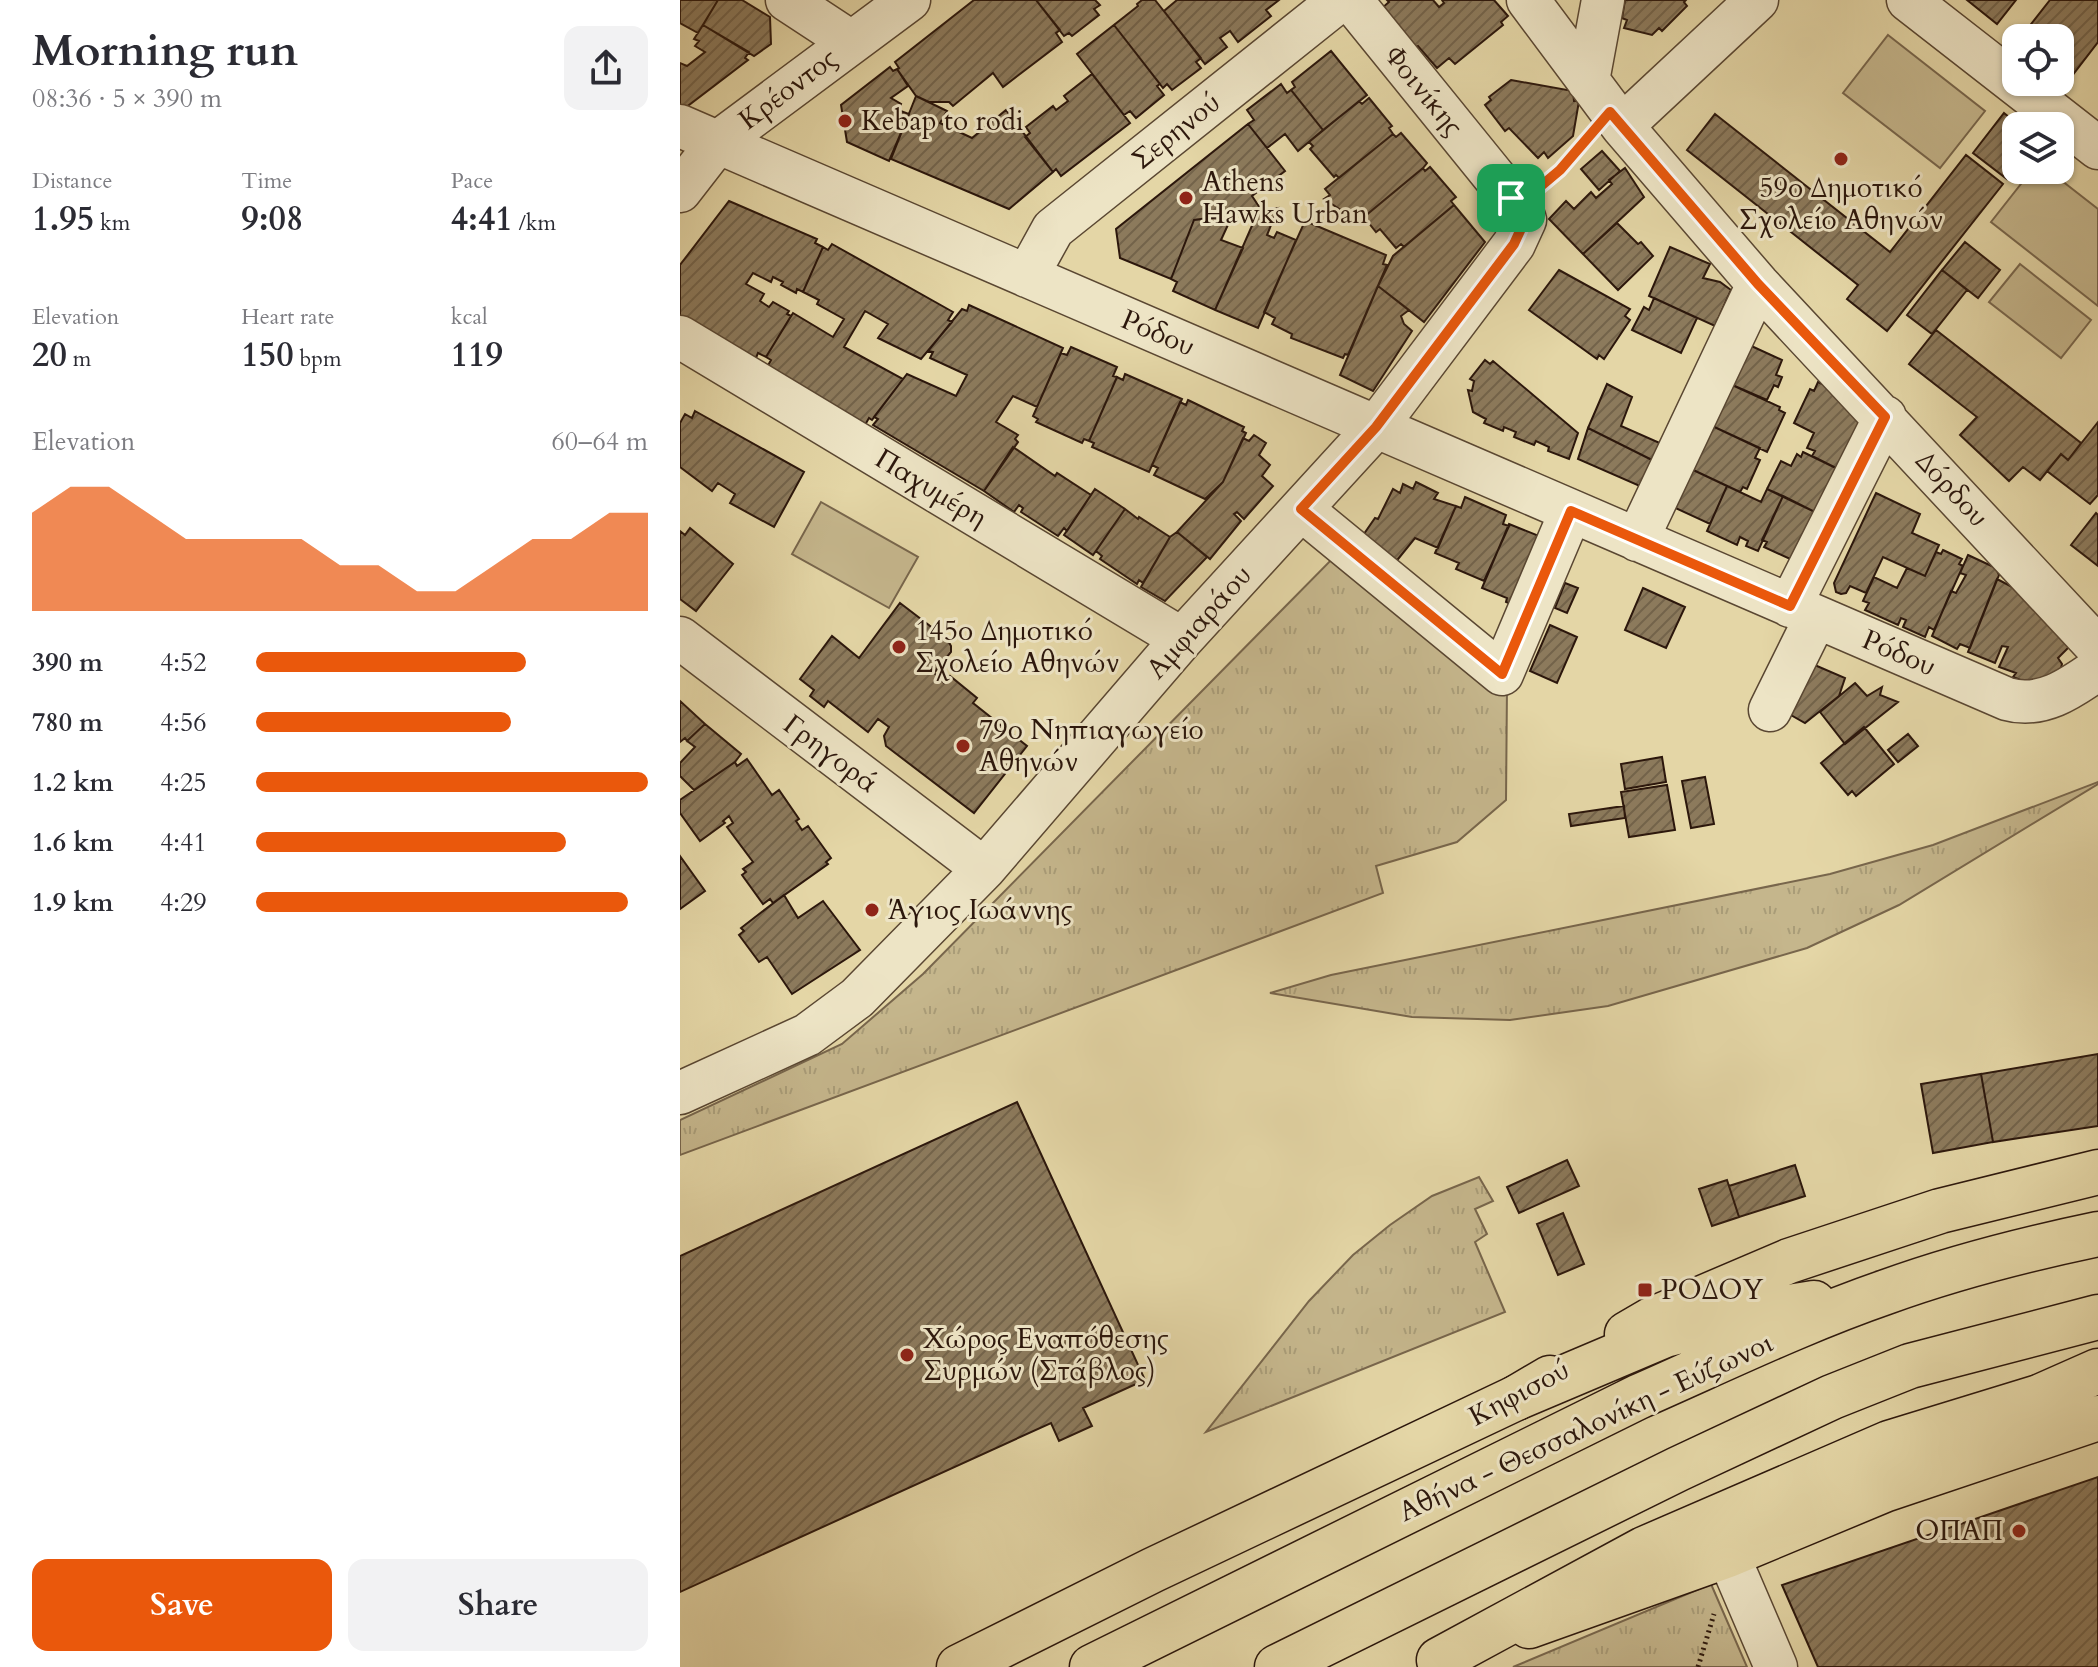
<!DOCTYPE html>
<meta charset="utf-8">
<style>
body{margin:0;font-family:Cardo,serif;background:#f2f2f3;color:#2b2b33;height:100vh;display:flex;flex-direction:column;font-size:30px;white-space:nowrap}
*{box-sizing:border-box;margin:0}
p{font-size:26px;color:#7c7c81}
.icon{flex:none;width:44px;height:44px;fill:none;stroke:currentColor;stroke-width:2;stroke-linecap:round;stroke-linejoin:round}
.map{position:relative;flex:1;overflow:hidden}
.details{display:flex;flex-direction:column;background:#fff;width:680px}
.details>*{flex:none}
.fabs{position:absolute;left:1322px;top:24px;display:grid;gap:16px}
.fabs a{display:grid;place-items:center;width:72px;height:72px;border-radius:16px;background:#fff;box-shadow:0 2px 6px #0004;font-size:40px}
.pin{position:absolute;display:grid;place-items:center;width:68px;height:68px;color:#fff;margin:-34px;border-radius:16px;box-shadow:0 4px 12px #0006}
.round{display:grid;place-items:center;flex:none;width:84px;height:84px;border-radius:16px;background:#f2f2f3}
.headline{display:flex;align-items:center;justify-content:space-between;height:136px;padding:0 32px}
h1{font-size:44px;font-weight:800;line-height:60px}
.figures{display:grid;grid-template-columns:repeat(3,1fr);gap:12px;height:136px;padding:8px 32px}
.figures div{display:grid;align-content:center}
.figures b{font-size:34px;font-weight:800}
.figures small{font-size:22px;font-weight:400}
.figures p{font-size:22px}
.chart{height:224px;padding:16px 32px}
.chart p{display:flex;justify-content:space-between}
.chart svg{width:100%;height:144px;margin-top:8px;fill:#ea580c;opacity:.7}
.button{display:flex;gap:16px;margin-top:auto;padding:16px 32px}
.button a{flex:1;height:92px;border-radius:16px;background:#ea580c;color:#fff;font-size:32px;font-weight:800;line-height:92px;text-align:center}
.button a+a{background:#f2f2f3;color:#2b2b33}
ul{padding:0 32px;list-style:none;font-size:26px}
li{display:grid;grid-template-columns:128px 96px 1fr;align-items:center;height:60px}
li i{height:20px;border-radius:10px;background:#ea580c}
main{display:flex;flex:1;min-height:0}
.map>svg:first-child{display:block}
.grass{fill:url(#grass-tufts);stroke:#78664c;stroke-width:2}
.pitch{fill:#c5b68c;stroke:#78664c;stroke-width:2}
.building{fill:url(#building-hatch);stroke:#2c170c;stroke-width:2}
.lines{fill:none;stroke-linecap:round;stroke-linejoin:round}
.minor-casing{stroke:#5a4732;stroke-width:45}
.major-casing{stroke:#2c170c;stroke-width:47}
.highway-casing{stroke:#2c170c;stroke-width:47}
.path{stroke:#2c170c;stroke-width:5;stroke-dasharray:2 4;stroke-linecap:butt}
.minor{stroke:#ede4c5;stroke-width:42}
.major{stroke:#e4d6a6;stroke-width:44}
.highway{stroke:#e4d6a6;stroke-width:44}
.route-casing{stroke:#fff;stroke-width:16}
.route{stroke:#ea580c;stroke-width:10}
.poi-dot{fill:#8f2418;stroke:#ede4c5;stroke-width:3}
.labels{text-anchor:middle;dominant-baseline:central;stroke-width:6;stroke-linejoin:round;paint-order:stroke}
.street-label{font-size:28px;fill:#2c170c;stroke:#ede4c5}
.poi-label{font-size:28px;fill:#2c170c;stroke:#ede4c5;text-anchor:start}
</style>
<main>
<section class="details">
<div class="headline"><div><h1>Morning run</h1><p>08:36 · 5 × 390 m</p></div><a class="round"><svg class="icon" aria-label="share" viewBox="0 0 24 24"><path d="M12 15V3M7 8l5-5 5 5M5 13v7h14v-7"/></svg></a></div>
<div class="figures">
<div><p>Distance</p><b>1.95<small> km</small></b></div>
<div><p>Time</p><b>9:08</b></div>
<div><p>Pace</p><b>4:41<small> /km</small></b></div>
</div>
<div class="figures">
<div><p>Elevation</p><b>20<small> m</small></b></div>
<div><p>Heart rate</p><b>150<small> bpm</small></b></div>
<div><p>kcal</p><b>119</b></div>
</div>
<div class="chart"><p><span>Elevation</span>60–64 m</p>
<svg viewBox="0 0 160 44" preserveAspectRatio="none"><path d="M0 44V14L10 6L20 6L30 14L40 22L50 22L60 22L70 22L80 30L90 30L100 38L110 38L120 30L130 22L140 22L150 14L160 14V44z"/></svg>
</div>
<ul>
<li><b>390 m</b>4:52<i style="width:69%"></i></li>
<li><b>780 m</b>4:56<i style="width:65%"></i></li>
<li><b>1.2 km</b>4:25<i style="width:100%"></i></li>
<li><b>1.6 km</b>4:41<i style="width:79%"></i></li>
<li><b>1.9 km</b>4:29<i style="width:95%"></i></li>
</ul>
<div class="button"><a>Save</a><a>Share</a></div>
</section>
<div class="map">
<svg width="1418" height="1667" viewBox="0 0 1418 1667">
<defs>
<pattern id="grass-tufts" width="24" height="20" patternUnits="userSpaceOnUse" patternTransform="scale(2)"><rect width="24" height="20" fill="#c5b68c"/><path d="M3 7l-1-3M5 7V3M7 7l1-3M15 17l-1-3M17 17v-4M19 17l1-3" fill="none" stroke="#a99c78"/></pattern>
<pattern id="building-hatch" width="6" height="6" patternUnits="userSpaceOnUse" patternTransform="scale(2)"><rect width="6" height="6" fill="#8c7a5c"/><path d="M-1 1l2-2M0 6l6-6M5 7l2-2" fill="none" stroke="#73634a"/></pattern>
</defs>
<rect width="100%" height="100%" fill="#e4d6a6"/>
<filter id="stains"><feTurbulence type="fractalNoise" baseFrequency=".0025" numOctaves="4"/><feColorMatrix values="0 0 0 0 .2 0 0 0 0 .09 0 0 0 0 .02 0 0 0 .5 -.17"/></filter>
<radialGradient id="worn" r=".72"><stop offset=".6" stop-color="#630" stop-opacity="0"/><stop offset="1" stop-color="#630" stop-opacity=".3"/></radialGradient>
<path class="grass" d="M658 553 827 687 826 800 777 842 696 866 703 893 0 1155V1120L162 1044 243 974Z
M1418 782V784L1219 905 1127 948 928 1006 830 1020 732 1017 590 993 651 975 1150 874 1253 845Z
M799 1177 813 1201 795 1209 807 1234 795 1242 825 1312 526 1432 629 1301 673 1255 710 1225 752 1196Z
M1031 1584 1067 1667H833Z"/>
<path class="pitch" d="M1208 35 1305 111 1260 168 1163 93Z
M1352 170H1368L1418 209V306L1311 222Z
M1340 264 1411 320 1381 358 1309 302Z
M141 502 238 557 209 608 112 554Z"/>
<path class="building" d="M0 0H38L18 33 0 23Z
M38 0H62L90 17 91 44 74 56 23 25Z
M294 0H356L380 30 376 33 382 42 323 87 313 73 273 106 269 102H249L236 96 217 69 219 68 215 62Z
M356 0H415L420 5 414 9 419 15 392 36 389 33 384 36Z
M462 0H475L521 58 516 62 521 68 492 90 487 84 483 88 434 25 458 6 457 4Z
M497 0H599L586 10 591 16 558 42 550 31 540 38 547 47 525 64 484 11Z
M707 0H753L759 7 764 3 762 0H814L828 16 821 22 823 25 775 64 769 58 757 68 738 46 735 48 702 8 709 2Z
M945 0H1006L1004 2 1007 6 982 31 979 28 972 35 944 28 947 20 942 18Z
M1287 0H1336L1317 24Z
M1370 0H1418V42L1388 81 1380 75V38H1340Z
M23 25 69 52 65 58 68 60 5 108 0 106V63L7 66 25 52 15 46 19 41 14 39Z
M434 25 480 84 477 86 484 95 456 118 450 111 444 115 397 54Z
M651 51 687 95 643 130 611 90 615 87 612 82Z
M210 67 213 71 217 69 228 86 211 98 221 104 218 110 229 114 209 161 167 142 161 105Z
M412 74 450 123 381 176 376 169 373 172 345 137 350 133 346 127 373 106 376 110 388 101 384 96Z
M831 80 893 91 894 101H899L893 136 868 158 864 152 858 158 829 128 825 131 805 105 811 100 809 97Z
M601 84 607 93 611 90 643 130 618 151 605 134 587 148 568 124 574 120 567 110Z
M236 96 267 111 260 123 292 138 326 110 373 172 329 209 211 159Z
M689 98 712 126 709 128 713 134 659 178 656 175 654 177 630 149 633 146 629 142 679 101 682 104Z
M1324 113 1340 126H1336V168L1327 179 1293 153Z
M1035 114 1210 252 1286 155 1323 184 1207 331 1167 299 1178 285 1007 150Z
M568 124 605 171 572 196 582 211 514 220 491 279 440 258 436 229Z
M721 133 747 163 743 168 684 217 680 214 675 219 644 199 650 195 645 189 713 134 716 137Z
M922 151 940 171 919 190 901 169Z
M750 167 776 197 771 201 774 205 724 247 721 244 716 248 700 229 696 232 684 217 743 168 745 171Z
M945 168 964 197 903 254 869 219 886 201 894 209 911 192 916 198 932 184 929 180Z
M49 201 137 239 135 243 143 247 123 292 117 289 116 293 101 285 103 282 93 277 91 282 73 273 66 284 84 294 80 301 89 307 93 302 109 311 107 314 111 316 86 357 78 353 76 358 0 315V265Z
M774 205 805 242 744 322 698 286 713 256Z
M598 208 587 235 594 238 597 232 616 240 578 328 535 310 578 212Z
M552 216 541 240 563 248 535 310 493 291 497 282 491 279 514 220Z
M625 221 706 255 703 264 707 265 668 355 665 354 663 358 611 338 612 334 592 324 595 318 584 312Z
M937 223 958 244 961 242 973 256 938 290 903 254Z
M1285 242 1320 270 1298 298 1262 270Z
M152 244 273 312 268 320 272 322 241 359 198 338 208 324 185 311 164 347 223 379 192 420 189 418 185 425 86 369 91 360 86 357 113 313 153 337 164 319 137 304 139 300 123 292 143 247 148 250Z
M990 247 1030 264 1023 278 1040 282 1051 290 1035 326 969 296Z
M879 270 950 309 945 316 950 320 924 359 919 355 917 359 849 310Z
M1262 270 1287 290 1252 334 1227 315Z
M698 286 729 310 721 316 724 324 732 331 693 391 660 375Z
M974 298 1017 318 1001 353 952 330 964 307 969 310Z
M289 305 383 348 357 407 333 396 316 422 338 435 335 439 338 442 304 491 193 425 198 419 194 417 227 374 276 396 287 375 250 358 253 352 248 351 282 309 287 311Z
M1256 330 1401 443 1388 460 1381 454 1360 480 1343 467 1329 481 1280 435 1297 417 1229 364Z
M1067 344 1102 360 1096 375 1102 377 1098 387 1094 385 1087 400 1050 384Z
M391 347 437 367 433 376 437 377 409 441 404 439 402 443 356 422 358 419 353 416 381 353 387 355Z
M805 360 810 364 813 361 898 433 889 459 868 451 869 447 856 441 854 445 834 437 836 432 824 427 823 431 804 423 806 419 793 412 788 390 792 391 794 381 790 379Z
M445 374 502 399 469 472 412 447 414 443 409 441 437 377 443 380Z
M1138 382 1161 392 1186 430 1164 472 1132 456 1135 451 1127 448 1134 433 1114 423 1130 389 1134 391Z
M927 384 952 397 941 426 982 444 974 461 908 428Z
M1050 384 1100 407 1099 410 1105 413 1087 452 1030 425Z
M508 400 564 427 562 431 566 433 543 482 525 499 474 475 478 468 472 465 500 402 506 405Z
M15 411 124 472 94 527 50 503 55 494 38 483 32 491 0 467V423L5 414 12 418Z
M1418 422V495L1410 504 1367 471 1381 454 1388 460Z
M1030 425 1080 448 1075 458 1080 460 1067 489 1063 487 1060 492 1009 468Z
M908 428 974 461 962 487 898 459Z
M574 435 586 443 579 455 590 465 582 476 593 486 564 519 557 512 554 514 561 521 530 559 497 532 543 482 563 438 569 441Z
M333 447 375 476 377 473 411 495 387 531 384 528 378 536 341 512 343 508 339 505 334 512 304 491Z
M1123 452 1164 472 1143 516 1087 489 1101 461 1111 466 1117 454 1121 457Z
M1009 468 1047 486 1030 524 989 505Z
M736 482 758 493 754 499 776 506 758 548 735 538 710 569 677 544 695 518 698 519 713 489 720 493 723 484 733 489Z
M1047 486 1081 502 1087 489 1103 496 1078 551 1066 546 1068 541 1060 537 1057 545 1027 531Z
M415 489 445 509 413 555 384 535Z
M1196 493 1240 514 1232 533 1259 545 1245 576 1203 557 1186 593 1170 586 1166 593 1161 594 1156 592 1154 583Z
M1103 496 1143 516 1121 564 1084 547 1087 542 1082 540Z
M785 497 826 515 823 524 829 526 804 581 776 569 779 563 755 553 776 506 781 508Z
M445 509 458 519 459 517 490 537 463 583 459 580 457 584 420 559 422 556 416 551Z
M1416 513 1418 515V566L1391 545Z
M829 524 869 540 840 608 826 602 827 598 802 588Z
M10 528 53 564 16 611 0 599V531L5 535Z
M497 532 527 557 485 601 461 587 490 537Z
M1263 550 1282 559 1279 564 1283 566 1254 630 1249 627 1245 637 1223 627 1226 620 1221 618 1218 625 1185 610 1189 603 1183 601 1194 577 1217 588 1227 568 1245 576 1256 552 1261 554Z
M1288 555 1316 568 1319 575 1290 648 1280 644 1277 649 1252 636 1271 591 1276 593 1286 575 1280 573Z
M1317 579 1338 590 1391 645 1378 658 1382 664 1379 677 1362 689 1333 677 1336 673 1319 667 1328 647 1322 646 1315 663 1288 652Z
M885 583 898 588 887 613 875 608Z
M963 588 1005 607 986 648 945 630Z
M220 603 267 639 271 646V652L254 673 264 683 270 676 297 698 293 703 347 746 294 813 206 746 204 736 209 727 198 719 188 732 148 701 144 707 130 696 134 690 120 679 152 636 179 658Z
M870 625 897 637 877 683 850 671Z
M1130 663 1165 678 1159 696 1125 723 1102 710Z
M1175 683 1187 696 1202 687 1200 695 1218 702 1165 744 1140 712Z
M0 701 25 724 7 741 5 738 0 742Z
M25 724 61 754 55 762 14 790 0 776V763L15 747 7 741Z
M1184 727 1214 764 1176 796 1172 791 1168 795 1141 763Z
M1228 734 1238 746 1218 762 1208 750Z
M982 757 986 782 945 789 941 764Z
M67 759 92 795 99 790 119 819 116 821 122 830 128 826 151 858 146 862 148 864 93 903 90 899 83 904 62 875 66 872 63 869 73 862 47 827 53 823 49 816 43 821 45 823 20 841 0 813V800L55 762 57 766Z
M1025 777 1034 824 1011 828 1002 781Z
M987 785 995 830 949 837 941 792Z
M944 806 945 818 891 826 889 814Z
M0 856 25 891 0 909Z
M104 895 118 918 143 901 180 950 112 994 87 957 79 962 59 935 64 931 61 928Z
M1418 1054V1126L1313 1142 1301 1074Z
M1301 1074 1313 1142 1253 1153 1241 1084Z
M337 1102 465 1380 403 1408 412 1426 379 1441 371 1423 0 1592V1256Z
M887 1160 899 1186 839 1213 827 1187Z
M1115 1165 1125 1196 1059 1217 1049 1186Z
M1047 1180 1059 1217 1032 1226 1019 1189Z
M883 1213 904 1264 878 1275 857 1224Z
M1418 1477V1667H1138L1102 1585Z"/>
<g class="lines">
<defs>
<path id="minor" d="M107 0 171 42
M848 0 942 126 1078 284 1418 648
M1228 0 1418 148
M908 81 923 0
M0 126 1327 699C1362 709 1391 688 1418 669
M942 126 1077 0
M0 191 38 142 229 0
M347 276 373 229 660 0
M0 337 502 639
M621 509 822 674 891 511
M957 540 1078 284
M1110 606 1205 417
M0 638 304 869
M1090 710 1136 617
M0 1093 127 1035 177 998 304 869 502 639 696 427 834 244 845 220 842 211 671 0
M1048 1555 1096 1667"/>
<path id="major" d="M947 1334 971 1320 1109 1261 1260 1211 1418 1172
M849 1626 1048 1555 1204 1490 1418 1418
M279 1667 473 1570 836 1398 870 1378"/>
<path id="highway" d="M836 1398 985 1335 1061 1315 1134 1303
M759 1660 964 1549 1209 1443 1359 1397 1418 1371
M412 1667 958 1397C1040 1361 1122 1321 1206 1292 1275 1267 1346 1249 1418 1234
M597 1667 998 1469 1152 1397 1230 1366 1418 1317"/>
</defs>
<use href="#minor" class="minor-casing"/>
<use href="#major" class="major-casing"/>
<use href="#highway" class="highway-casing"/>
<path class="path" d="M863 184 880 170 908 137
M1018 1667 1034 1614"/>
<use href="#minor" class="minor"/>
<use href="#major" class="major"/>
<use href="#highway" class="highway"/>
</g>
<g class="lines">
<defs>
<path id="route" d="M930 112 1078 284 1205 417 1110 606 891 511 822 674 621 509 696 427 834 244 845 220 831 198 855 191 880 170Z"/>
</defs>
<use href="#route" class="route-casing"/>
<use href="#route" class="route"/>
</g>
<g class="poi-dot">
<circle cx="165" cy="121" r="8"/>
<circle cx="1161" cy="159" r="8"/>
<circle cx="506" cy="198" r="8"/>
<circle cx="219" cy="647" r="8"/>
<circle cx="283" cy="746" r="8"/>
<circle cx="192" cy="910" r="8"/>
<rect x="957" y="1282" width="16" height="16" rx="4"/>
<circle cx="227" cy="1355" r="8"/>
<circle cx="1339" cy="1531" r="8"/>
</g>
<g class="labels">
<g class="street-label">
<text transform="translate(108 89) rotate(-37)">Κρέοντος</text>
<text transform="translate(744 91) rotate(51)">Φοινίκης</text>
<text transform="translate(496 131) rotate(-39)">Σερηνού</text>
<text transform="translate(478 333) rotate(23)">Ρόδου</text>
<text transform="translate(251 488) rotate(31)">Παχυμέρη</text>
<text transform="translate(1272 489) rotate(47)">Δόρδου</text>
<text transform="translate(519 622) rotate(-48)">Αμφιαράου</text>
<text transform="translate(1219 653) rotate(23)">Ρόδου</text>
<text transform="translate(151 754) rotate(37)">Γρηγορά</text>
<text transform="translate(839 1393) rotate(-28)">Κηφισού</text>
<text transform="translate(906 1427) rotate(-25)">Αθήνα - Θεσσαλονίκη - Εύζωνοι</text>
</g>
<g class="poi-label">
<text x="181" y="121">Kebap to rodi</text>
<text x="522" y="182">Athens<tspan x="522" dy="32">Hawks Urban</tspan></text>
<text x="1161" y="188" text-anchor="middle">59ο Δημοτικό<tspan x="1161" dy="32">Σχολείο Αθηνών</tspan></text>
<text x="235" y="631">145ο Δημοτικό<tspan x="235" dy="32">Σχολείο Αθηνών</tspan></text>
<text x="299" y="730">79ο Νηπιαγωγείο<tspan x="299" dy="32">Αθηνών</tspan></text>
<text x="208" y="910">Άγιος Ιωάννης</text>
<text x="981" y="1290">ΡΟΔΟΥ</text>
<text x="243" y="1339">Χώρος Εναπόθεσης<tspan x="243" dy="32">Συρμών (Στάβλος)</tspan></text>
<text x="1323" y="1531" text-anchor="end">ΟΠΑΠ</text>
</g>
</g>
<rect width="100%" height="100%" filter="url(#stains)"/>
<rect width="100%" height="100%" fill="url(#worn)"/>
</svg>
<div class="fabs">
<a><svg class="icon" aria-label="locate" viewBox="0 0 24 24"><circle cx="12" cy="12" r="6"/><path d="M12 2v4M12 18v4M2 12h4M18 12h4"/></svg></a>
<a><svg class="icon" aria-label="layers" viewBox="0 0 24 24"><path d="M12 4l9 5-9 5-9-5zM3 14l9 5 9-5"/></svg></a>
</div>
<div class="pin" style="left:831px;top:198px;background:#1e9e55"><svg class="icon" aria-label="arrive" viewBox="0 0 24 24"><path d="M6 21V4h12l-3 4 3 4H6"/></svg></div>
</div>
</main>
